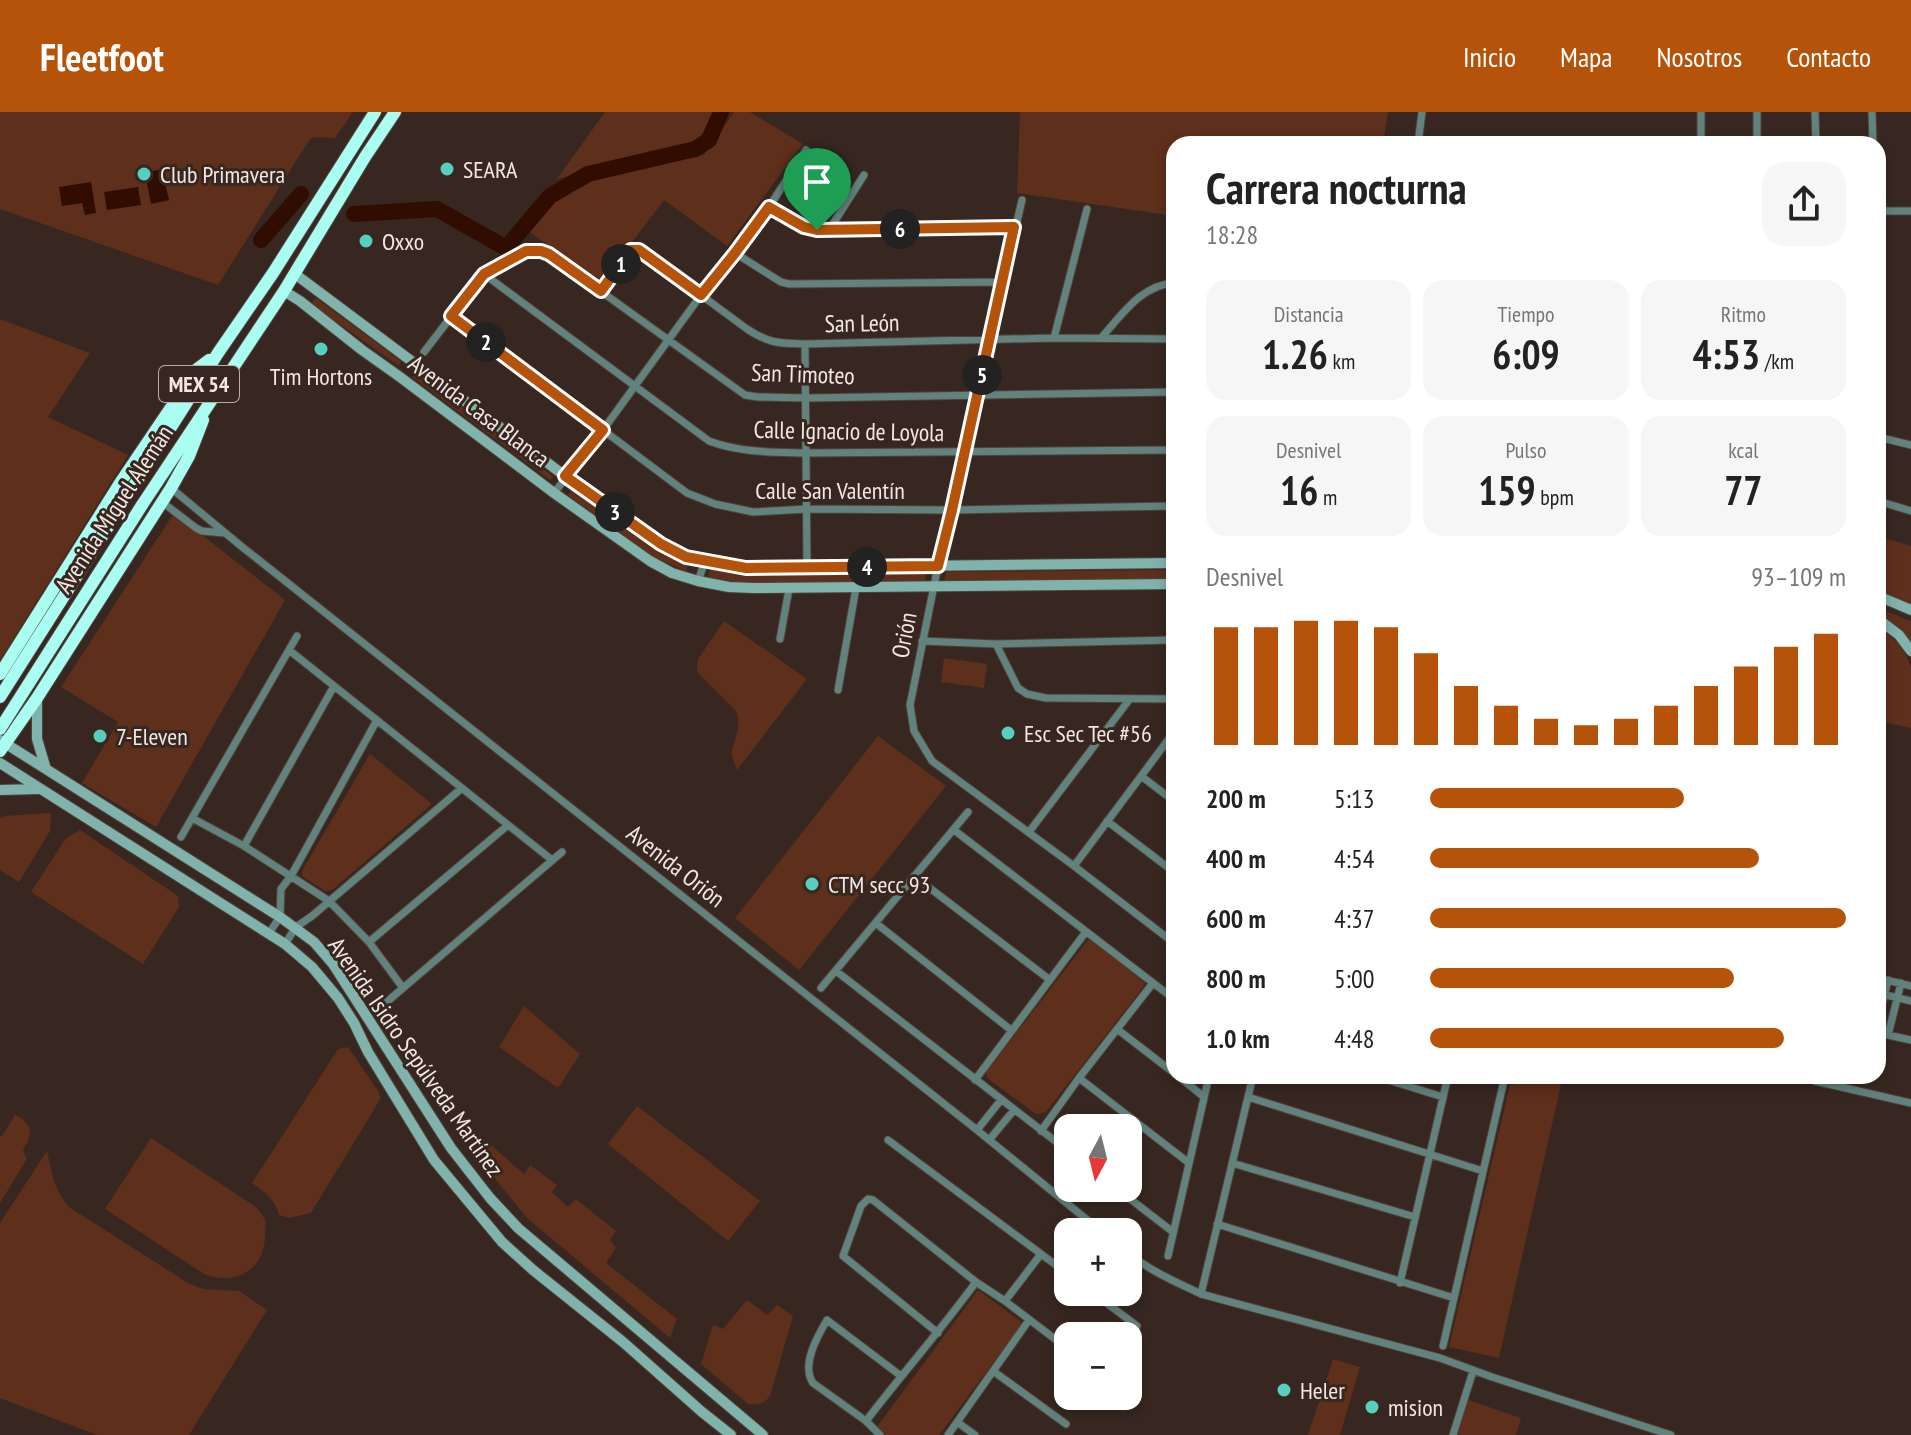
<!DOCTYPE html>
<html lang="es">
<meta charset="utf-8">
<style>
body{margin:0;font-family:"PT Sans Narrow",sans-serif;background:#f6f6f6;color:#222;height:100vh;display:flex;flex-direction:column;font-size:30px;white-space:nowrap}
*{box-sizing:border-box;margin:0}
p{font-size:26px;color:#767676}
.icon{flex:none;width:44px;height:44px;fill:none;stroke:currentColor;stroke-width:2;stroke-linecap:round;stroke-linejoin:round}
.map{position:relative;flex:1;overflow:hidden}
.drawer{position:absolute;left:1166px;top:24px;width:720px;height:948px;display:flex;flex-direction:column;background:#fff;border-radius:24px;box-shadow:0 4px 12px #0003}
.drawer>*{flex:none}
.needle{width:52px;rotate:187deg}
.tools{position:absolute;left:1054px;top:1002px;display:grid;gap:16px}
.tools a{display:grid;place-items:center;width:88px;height:88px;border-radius:16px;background:#fff;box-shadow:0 4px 12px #0003;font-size:40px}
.pin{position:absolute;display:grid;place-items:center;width:68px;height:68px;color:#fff;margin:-82px -34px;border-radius:50% 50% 50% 0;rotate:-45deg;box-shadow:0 0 8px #0007}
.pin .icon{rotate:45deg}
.km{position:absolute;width:40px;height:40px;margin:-20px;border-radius:50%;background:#222;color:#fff;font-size:22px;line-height:40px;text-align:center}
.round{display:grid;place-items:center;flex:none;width:84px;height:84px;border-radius:24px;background:#f6f6f6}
.overview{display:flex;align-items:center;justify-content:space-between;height:136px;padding:0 40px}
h1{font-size:44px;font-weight:800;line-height:60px}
.stats{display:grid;grid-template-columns:repeat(3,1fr);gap:12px;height:136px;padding:8px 40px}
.stats div{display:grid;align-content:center;border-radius:20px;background:#f6f6f6;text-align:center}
.stats b{font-size:40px;font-weight:800}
.stats small{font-size:22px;font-weight:400}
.stats p{font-size:22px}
.chart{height:224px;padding:16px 40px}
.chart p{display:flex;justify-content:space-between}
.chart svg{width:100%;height:144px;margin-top:8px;stroke:#b45309;stroke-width:6}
ul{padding:0 40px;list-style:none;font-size:26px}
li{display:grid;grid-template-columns:128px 96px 1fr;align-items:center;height:60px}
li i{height:20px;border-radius:10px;background:#b45309}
header{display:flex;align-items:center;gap:48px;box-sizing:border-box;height:112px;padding:0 40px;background:#b45309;color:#fff}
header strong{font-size:38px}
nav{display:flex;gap:44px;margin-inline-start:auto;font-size:28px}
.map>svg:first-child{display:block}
.green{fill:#5e2f1b}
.water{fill:#310c00}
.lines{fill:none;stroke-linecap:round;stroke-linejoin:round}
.river{stroke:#310c00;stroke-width:16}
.street-casing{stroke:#51423b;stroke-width:9}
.secondary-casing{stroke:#51423b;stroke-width:12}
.highway-casing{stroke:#51423b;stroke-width:14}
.street{stroke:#62827d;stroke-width:7}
.secondary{stroke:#7fb3ac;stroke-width:10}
.highway{stroke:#a9fdf1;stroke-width:12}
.highway-bridge-casing{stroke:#51423b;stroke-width:14;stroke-linecap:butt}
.highway-bridge{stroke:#a9fdf1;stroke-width:12}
.route-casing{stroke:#fff;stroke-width:16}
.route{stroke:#b45309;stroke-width:10}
.poi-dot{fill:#58cec0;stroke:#372720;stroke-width:3}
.labels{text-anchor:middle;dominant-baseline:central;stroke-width:6;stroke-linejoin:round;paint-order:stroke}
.shield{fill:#372720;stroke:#baada8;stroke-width:2}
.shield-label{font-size:22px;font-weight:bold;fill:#f2e7e2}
.poi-label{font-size:24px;fill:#f2e7e2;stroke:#372720;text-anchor:start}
.street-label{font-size:24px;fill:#f2e7e2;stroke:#372720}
</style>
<header>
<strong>Fleetfoot</strong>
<nav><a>Inicio</a><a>Mapa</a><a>Nosotros</a><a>Contacto</a></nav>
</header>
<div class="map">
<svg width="1911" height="1323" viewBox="0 0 1911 1323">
<rect width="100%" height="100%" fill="#372720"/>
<path class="green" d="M0 0H353L335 26 315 25 310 27 218 173 0 97Z
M605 0H715L697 30 557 67Z
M734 0H750L803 32 727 134 664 88 602 170 528 119 550 92 596 64 704 43Z
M1020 0H1388L1383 32H1174V104L1017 81Z
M316 186 401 249 399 254 311 192Z
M0 207 90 241 48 305 128 343 0 548Z
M416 260 554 365 550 368 412 265Z
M572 378 651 434 688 452 686 459 655 446 568 383Z
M174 401 285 488 156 715 82 671 118 610 61 575Z
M1878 424 1911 434V492L1878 480Z
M710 457 741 463 926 461 925 471 753 472 708 466Z
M1174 458V467L944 470 946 460Z
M1878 496 1911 509V531L1901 517 1878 502Z
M724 509 807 567 737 658C735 652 731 645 732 639 735 625 742 613 736 599L697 560 698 547Z
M1878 515C1892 525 1907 538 1911 556 1911 568 1911 601 1911 616L1878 609Z
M944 546 987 552 984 576 941 570Z
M878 624 946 674 799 858 735 806Z
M370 642 432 692 332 778 325 779 302 764V759Z
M45 701 51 702 50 719 19 770 0 758V706L6 704Z
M80 718 178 784 179 795 143 852 31 780 66 726Z
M1088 828 1095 830 1142 868 1145 871 1144 874 1046 1000 1036 1002 991 969 987 965 986 960Z
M524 894 580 942 558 976 499 935Z
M348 935 378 979 381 986 311 1101 289 1106 279 1103C275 1087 265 1080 252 1071L338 937Z
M1512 964H1563L1499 1246 1449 1235Z
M637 994 760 1089 728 1129 608 1032Z
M15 1003 23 1007 30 1016 29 1027 23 1038 27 1047 0 1091V1024H2Z
M456 1003 524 1062 530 1053 557 1073 552 1080 568 1095 576 1087 616 1119 610 1128 616 1136 606 1151 677 1207 670 1226 527 1106 465 1030 452 1009Z
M151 1026 256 1095C259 1099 262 1102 264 1106 267 1111 265 1119 265 1125 264 1159 234 1174 204 1162L105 1097Z
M47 1039C52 1062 53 1075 69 1095L188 1171 203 1177 239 1179 267 1198 189 1323H97L0 1286V1111Z
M978 1178 1023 1211 939 1323H886L876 1316Z
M747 1188 767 1203 777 1193 793 1204 770 1284C764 1292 758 1293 748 1292L701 1252 713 1213 723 1217Z
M1333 1247 1360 1255 1340 1323H1308Z
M1468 1288 1521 1306 1516 1323H1458Z"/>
<path class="water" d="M162 57 169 88 151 92 145 61Z
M91 70 96 101 85 103 82 91 62 94 59 75Z
M138 75 141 93 107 98 104 80Z"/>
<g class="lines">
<path class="river" d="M354 102 437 97 506 136 550 84 588 62 695 37 709 28 721 0
M261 128 301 82"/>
<defs>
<path id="street" d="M1701 0V32
M1757 0V32
M1815 0 1816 32
M1872 0 1873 32
M1418 32 1422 0
M1022 88 938 454 910 593 914 619 932 649 1074 754 1174 831
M769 95 804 115 817 118 1014 115
M1878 99H1911
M829 118 864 63
M735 141 781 170 789 172 1002 170
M484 162 709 329C741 341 773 340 807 341L1174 338
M601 179 631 138 635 137 644 141 747 217C770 232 779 231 805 232L1054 226 1174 227
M451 204 687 381 715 392 753 400 807 397 952 398 1174 394
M1054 226 1087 97
M1101 226C1122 203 1141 173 1174 171
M805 232 807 455
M424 240 484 162 526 139H541L549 142 745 283 758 285 806 286 1174 280
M1878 325 1911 333
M171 376 241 434 977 1018 1102 1120
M554 381 603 318 701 183 735 141 769 95 806 38
M1878 389 1911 399
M162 390 196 416 202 419 225 421
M698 469 705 449
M780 527 789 477
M922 529 996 532 1174 528
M996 532 1018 576 1027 582 1046 586 1174 587
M289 538 552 748
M838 578 856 476
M1141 664 1174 689
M192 706 244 734 329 789 369 830 403 876
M1107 709 1174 760
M954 718 1174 887
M1029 720 1129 588
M181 725 297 524
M244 734 334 574
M1074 754 1174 620
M914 764 1050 868
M877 812 1011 918
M269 821 280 805 281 777 291 764 377 608
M369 830 508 713
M285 832 296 815 312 804 462 676
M836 859 1068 1039
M1878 866 1911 874
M1901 871 1888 923 1911 928
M821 876 968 700
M1878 881 1911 889
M382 894 562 740
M1878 910 1888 868
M1117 917 1174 961
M1178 964 1204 985
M1375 964 1443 985
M1795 964 1803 966
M1079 966 1189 1051
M975 968 1085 821
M1815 969 1911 991
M1248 985 1483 1059
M977 1018 1001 988
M1041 1019 1079 966 1153 871
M888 1028 1068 1162
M989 1028 1014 998
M1232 1051 1415 1105
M1116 1076 1173 1120
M1217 1112 1454 1186
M1128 1141C1150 1159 1176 1170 1201 1182L1440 1246 1492 1265 1671 1323
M1168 1144 1209 964
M1400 1171 1448 964
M1092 1180 1137 1214
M1201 1182 1253 964
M1005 1189 1041 1142
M938 1221 843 1144 861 1094 868 1087 873 1088 976 1170 1005 1189 1068 1237
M1443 1234 1505 964
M993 1259 1066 1312
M866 1309C902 1262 941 1218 976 1170
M957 1310 975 1323
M880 1323 866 1309 813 1271C801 1253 817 1225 827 1208L901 1264
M948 1323 1029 1208
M1453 1323 1473 1259"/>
<path id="secondary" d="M295 162 565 364 661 432 686 445 746 456 1174 451
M284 179 300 189 362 238 400 265 554 381 650 449 672 461 698 469 729 475 753 476 1174 472
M1878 484 1911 498
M1878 507 1899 523 1911 539
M37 586V627L46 657
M0 628 280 805 314 830 333 852 451 1036 490 1086 518 1116 763 1323
M0 651 285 832 312 855 338 886 354 911 368 940 434 1048 502 1130 533 1158 623 1230 702 1300 731 1323
M0 678 38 677"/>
<path id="highway" d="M142 393 284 179 365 45 395 0
M0 562 122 368 197 257 209 248
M0 585 218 241 273 161 375 0
M0 639 37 586 171 376 189 344 203 308"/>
</defs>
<use href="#street" class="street-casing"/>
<use href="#secondary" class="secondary-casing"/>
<use href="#highway" class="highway-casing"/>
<use href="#street" class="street"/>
<use href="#secondary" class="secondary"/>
<use href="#highway" class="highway"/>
<defs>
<path id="highway-bridge" d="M0 617 142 393"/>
</defs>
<use href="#highway-bridge" class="highway-bridge-casing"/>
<use href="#highway-bridge" class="highway-bridge"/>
</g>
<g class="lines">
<defs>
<path id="route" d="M769 95 804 115 817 118 1014 115 952 398 938 454 746 456 686 445 661 432 565 364 603 318 451 204 484 162 526 139H541L549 142 601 179 631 138H639L701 183 735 141Z"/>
</defs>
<use href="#route" class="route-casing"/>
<use href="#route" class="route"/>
</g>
<g class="poi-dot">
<circle cx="447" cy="57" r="8"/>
<circle cx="144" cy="62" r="8"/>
<circle cx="366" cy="129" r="8"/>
<circle cx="321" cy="237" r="8"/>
<circle cx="1008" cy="621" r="8"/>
<circle cx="100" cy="624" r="8"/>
<circle cx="812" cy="772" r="8"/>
<circle cx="1284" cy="1278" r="8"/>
<circle cx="1372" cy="1295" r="8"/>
</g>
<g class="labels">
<rect class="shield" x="159" y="254" width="80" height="36" rx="6"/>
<g class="shield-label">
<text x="199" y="272">MEX 54</text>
</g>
<g class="poi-label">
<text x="463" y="57">SEARA</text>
<text x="160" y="62">Club Primavera</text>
<text x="382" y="129">Oxxo</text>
<text x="321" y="264" text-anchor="middle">Tim Hortons</text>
<text x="1024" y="621">Esc Sec Tec #56</text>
<text x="116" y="624">7-Eleven</text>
<text x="828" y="772">CTM secc 93</text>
<text x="1300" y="1278">Heler</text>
<text x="1388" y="1295">mision</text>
</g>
<g class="street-label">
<text transform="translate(862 211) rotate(-1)">San León</text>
<text transform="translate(803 262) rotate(2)">San Timoteo</text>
<text transform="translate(479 299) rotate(37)">Avenida Casa Blanca</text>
<text transform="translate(849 319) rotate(1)">Calle Ignacio de Loyola</text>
<text x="830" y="378">Calle San Valentín</text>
<text transform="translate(114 397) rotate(-57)">Avenida Miguel Alemán</text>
<text transform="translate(904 523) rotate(-79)">Orión</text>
<text transform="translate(676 754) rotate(38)">Avenida Orión</text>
<text transform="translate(416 945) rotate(55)">Avenida Isidro Sepúlveda Martínez</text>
</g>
</g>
</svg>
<div class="tools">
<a><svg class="needle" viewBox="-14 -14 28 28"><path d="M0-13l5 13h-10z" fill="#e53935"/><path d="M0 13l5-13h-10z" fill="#767676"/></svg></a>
<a>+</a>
<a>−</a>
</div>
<div class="pin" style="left:817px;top:118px;background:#1e9e55"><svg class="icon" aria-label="arrive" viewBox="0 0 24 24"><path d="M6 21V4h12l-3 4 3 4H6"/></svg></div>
<b class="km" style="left:621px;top:152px">1</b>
<b class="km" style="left:486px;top:230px">2</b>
<b class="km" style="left:615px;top:400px">3</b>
<b class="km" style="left:867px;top:455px">4</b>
<b class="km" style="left:982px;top:263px">5</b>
<b class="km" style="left:900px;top:117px">6</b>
<section class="drawer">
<div class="overview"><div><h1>Carrera nocturna</h1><p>18:28</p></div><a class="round"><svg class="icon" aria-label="share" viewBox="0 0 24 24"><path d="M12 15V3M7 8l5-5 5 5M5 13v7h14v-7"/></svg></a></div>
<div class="stats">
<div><p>Distancia</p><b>1.26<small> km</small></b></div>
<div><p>Tiempo</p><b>6:09</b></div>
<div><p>Ritmo</p><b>4:53<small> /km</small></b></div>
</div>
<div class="stats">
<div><p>Desnivel</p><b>16<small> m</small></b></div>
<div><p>Pulso</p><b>159<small> bpm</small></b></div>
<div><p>kcal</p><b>77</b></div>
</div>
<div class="chart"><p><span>Desnivel</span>93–109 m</p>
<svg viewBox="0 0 160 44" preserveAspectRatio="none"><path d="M5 44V8M15 44V8M25 44V6M35 44V6M45 44V8M55 44V16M65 44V26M75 44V32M85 44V36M95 44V38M105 44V36M115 44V32M125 44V26M135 44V20M145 44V14M155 44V10"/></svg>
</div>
<ul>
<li><b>200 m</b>5:13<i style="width:61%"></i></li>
<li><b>400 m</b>4:54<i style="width:79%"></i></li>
<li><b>600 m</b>4:37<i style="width:100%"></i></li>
<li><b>800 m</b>5:00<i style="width:73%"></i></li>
<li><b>1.0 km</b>4:48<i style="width:85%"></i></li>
</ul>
</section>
</div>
